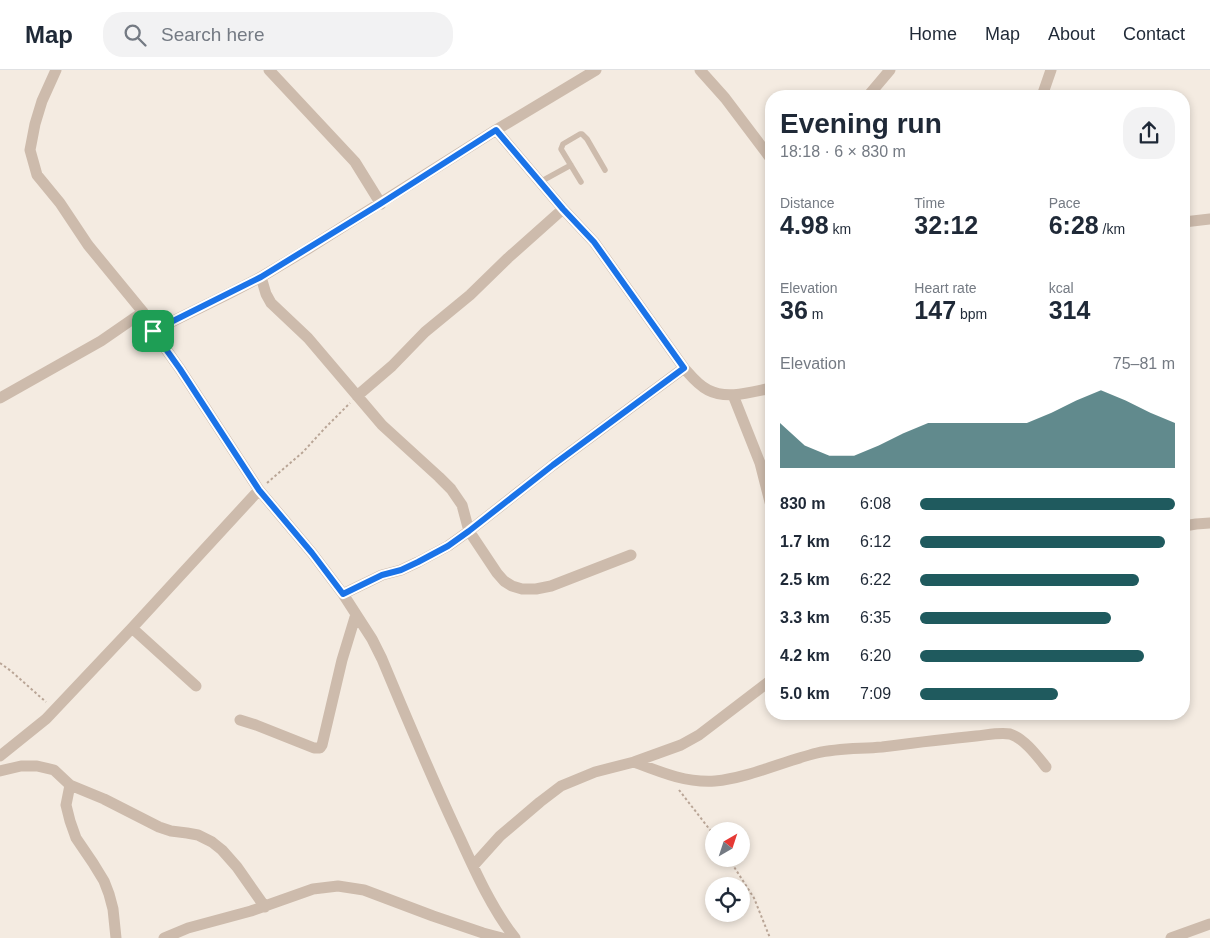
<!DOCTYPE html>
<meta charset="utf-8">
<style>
body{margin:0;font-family:Arial,sans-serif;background:#f2f2f3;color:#1f2937;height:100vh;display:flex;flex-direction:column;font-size:19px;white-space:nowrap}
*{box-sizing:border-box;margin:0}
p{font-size:16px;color:#747a83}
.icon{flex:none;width:28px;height:28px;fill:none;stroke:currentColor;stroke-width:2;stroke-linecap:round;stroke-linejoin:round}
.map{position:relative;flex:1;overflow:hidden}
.side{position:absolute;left:765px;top:20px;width:425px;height:630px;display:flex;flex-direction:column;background:#fff;border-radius:20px;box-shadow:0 2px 8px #0003}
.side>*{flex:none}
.needle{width:32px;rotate:39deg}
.fabs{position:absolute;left:705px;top:752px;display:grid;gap:10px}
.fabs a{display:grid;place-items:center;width:45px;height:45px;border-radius:50%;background:#fff;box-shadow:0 2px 8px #0003;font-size:25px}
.pin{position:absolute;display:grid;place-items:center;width:42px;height:42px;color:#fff;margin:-21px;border-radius:10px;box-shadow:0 2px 8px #0006}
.round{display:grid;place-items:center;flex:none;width:52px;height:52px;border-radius:20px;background:#f2f2f3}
.head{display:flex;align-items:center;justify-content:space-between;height:85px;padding:0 15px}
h1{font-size:28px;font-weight:600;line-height:38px}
.figures{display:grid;grid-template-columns:repeat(3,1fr);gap:8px;height:85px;padding:5px 15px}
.figures div{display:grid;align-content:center}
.figures b{font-size:25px;font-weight:600}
.figures small{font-size:14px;font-weight:400}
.figures p{font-size:14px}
.chart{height:140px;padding:10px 15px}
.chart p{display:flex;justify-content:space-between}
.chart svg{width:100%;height:90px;margin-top:5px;fill:#1f5a5e;opacity:.7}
ul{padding:0 15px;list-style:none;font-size:16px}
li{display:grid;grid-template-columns:80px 60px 1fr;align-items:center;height:38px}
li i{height:12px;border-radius:6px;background:#1f5a5e}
header{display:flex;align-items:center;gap:30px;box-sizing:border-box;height:70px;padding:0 25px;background:#fff;border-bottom:1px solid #e0e1e3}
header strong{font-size:24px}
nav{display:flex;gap:28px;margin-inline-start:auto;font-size:18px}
.search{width:350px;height:45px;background:#f2f2f3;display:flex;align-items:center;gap:12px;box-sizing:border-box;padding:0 18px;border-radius:20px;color:#747a83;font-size:19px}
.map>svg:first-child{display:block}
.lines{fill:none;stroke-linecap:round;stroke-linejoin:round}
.path{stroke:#b9a596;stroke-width:2;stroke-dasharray:2.5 2.5;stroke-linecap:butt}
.lane{stroke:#cdbbac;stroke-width:5.5}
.street{stroke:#cdbbac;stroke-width:11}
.route-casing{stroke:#fff;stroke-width:10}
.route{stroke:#1a73e8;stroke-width:6}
</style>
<header>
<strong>Map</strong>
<div class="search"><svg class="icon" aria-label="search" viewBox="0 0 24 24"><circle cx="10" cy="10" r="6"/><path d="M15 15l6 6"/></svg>Search here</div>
<nav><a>Home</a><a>Map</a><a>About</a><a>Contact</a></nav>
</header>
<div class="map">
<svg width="1210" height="868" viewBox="0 0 1210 868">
<rect width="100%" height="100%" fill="#f4ebe1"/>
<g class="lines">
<path class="path" d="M267 413 303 382 325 358 350 333
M0 593 11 601 46 632
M679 720 714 765
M729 789 754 828 770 868"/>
<path class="lane" d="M540 112 571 95
M581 112 561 79 563 74 580 64H582L587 69 605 100"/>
<path class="street" d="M56 0 42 31 35 54 30 80 37 105 60 133 88 175 143 242 153 261
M269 0 355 92 381 134
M700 0 725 28 771 89
M868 26 890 0
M1042 26 1051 0
M496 60 563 139 594 172 684 298C691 306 698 315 708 320 727 330 751 322 771 318
M1184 152 1210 149
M261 207 266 224 271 233 308 268 382 355 439 407 451 419 462 435 469 461 497 503 504 511 512 516 522 519H536L551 516 631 485
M733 325 760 393 771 436
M357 326 392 296 425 262 470 225 508 188 563 139
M0 328 101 271 143 242
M1184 456 1196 454 1210 453
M343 524 382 505 401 500 418 492 448 476 469 461 553 395 684 298
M132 558 196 616
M240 650 256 655 314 678H320L322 675 342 590 356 544
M0 686 46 649 132 558 259 420
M634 692C660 702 686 713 715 711 748 708 784 691 817 683 838 678 860 679 882 677 913 673 945 669 976 666 987 665 1000 662 1010 664 1024 668 1038 687 1046 697
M0 701 21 696H37L54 700 70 715 104 729 159 757 171 761 187 763 198 765 212 772 222 780 237 797 265 837
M70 715 66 735 70 751 76 768 93 793 104 811 109 824 113 839 116 868
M473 796 500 766 540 732 561 716 595 702 634 692 681 675 699 665 771 610
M164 868 188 858 251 841 313 819 338 816 364 820 433 846 483 863 502 868
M515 868C492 839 475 801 460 768 432 709 407 649 382 589L372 569 343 524 312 483 259 420 180 299 153 261 230 223 261 207 306 180 496 60 596 0
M1171 868 1210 854"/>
</g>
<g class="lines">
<defs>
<path id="route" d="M496 60 563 139 594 172 684 298 553 395 469 461 448 476 418 492 401 500 382 505 343 524 312 483 259 420 180 299 153 261 261 207 380 134Z"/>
</defs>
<use href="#route" class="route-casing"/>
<use href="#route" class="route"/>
</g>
</svg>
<div class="fabs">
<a><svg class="needle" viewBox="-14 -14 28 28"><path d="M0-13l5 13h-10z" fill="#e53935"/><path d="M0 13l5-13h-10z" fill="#747a83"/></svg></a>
<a><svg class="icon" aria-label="locate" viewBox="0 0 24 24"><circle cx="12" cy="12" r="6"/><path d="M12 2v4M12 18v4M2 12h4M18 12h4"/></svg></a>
</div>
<div class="pin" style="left:153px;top:261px;background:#1e9e55"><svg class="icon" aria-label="arrive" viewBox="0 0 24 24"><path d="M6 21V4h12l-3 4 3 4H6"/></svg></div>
<section class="side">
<div class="head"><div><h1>Evening run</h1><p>18:18 · 6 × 830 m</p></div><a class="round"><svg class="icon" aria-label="share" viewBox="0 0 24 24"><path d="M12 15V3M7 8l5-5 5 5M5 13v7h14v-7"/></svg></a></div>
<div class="figures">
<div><p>Distance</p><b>4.98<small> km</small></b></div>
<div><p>Time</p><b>32:12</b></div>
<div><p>Pace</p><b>6:28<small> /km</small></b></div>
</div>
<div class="figures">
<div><p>Elevation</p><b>36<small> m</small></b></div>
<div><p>Heart rate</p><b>147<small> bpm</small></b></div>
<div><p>kcal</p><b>314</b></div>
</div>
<div class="chart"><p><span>Elevation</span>75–81 m</p>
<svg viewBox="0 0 160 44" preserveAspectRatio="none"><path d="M0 44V22L10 33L20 38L30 38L40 33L50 27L60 22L70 22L80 22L90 22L100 22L110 17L120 11L130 6L140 11L150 17L160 22V44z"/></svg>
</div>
<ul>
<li><b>830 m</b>6:08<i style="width:100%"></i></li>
<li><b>1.7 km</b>6:12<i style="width:96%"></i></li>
<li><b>2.5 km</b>6:22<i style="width:86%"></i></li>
<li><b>3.3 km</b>6:35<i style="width:75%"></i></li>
<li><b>4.2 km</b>6:20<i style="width:88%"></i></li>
<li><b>5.0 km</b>7:09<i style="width:54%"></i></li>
</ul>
</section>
</div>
